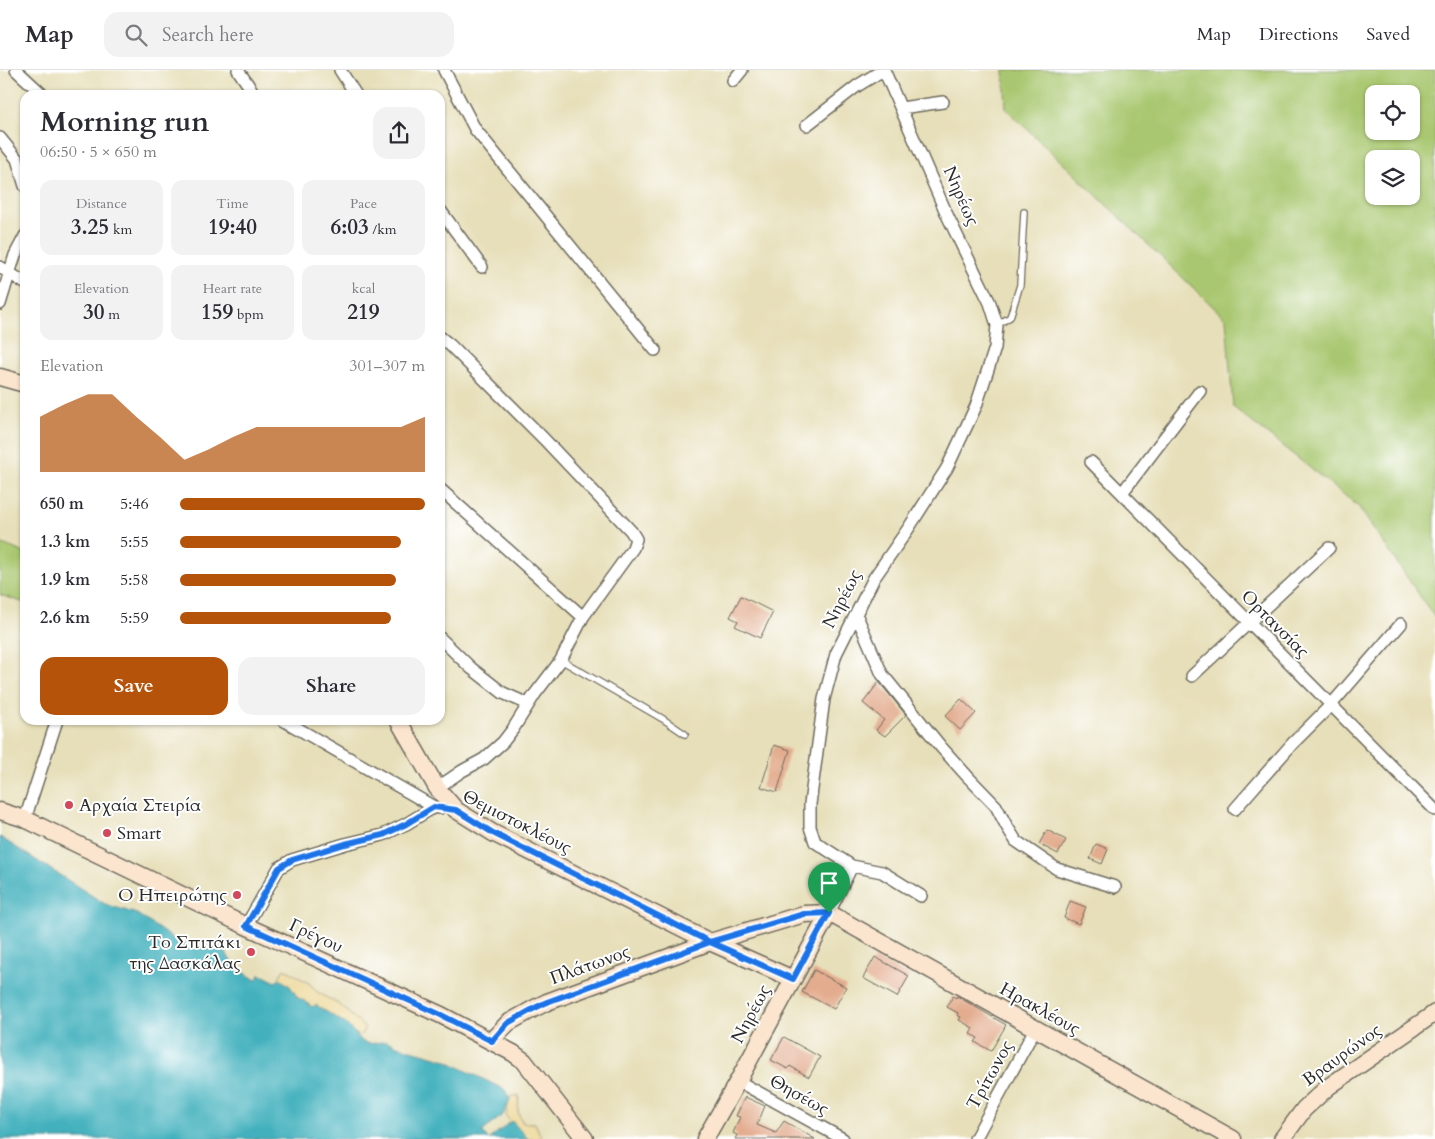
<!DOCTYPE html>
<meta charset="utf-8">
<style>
body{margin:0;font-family:Cardo,serif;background:#f2f2f3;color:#2b2b33;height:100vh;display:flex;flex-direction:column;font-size:19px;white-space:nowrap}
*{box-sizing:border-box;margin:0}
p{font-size:16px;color:#7c7c81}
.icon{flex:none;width:28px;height:28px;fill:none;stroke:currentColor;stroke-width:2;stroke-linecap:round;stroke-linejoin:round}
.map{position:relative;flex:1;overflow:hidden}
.details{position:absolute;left:20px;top:20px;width:425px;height:635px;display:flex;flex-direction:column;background:#fff;border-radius:15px;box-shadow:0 1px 4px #0004}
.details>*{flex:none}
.fabs{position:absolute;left:1365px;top:15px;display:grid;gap:10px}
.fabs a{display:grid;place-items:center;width:55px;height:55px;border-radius:10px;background:#fff;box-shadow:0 1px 4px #0004;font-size:25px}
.pin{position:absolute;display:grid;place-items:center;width:42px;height:42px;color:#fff;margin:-51px -21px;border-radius:50% 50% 50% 0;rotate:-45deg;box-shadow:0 0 5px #0007}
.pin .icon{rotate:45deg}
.round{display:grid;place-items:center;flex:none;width:52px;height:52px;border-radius:15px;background:#f2f2f3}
.head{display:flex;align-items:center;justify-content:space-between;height:85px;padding:0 20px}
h1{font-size:28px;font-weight:600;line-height:38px}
.metrics{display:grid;grid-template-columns:repeat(3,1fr);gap:8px;height:85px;padding:5px 20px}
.metrics div{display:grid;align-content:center;border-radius:12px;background:#f2f2f3;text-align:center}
.metrics b{font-size:21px;font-weight:600}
.metrics small{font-size:14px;font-weight:400}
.metrics p{font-size:14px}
.chart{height:140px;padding:10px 20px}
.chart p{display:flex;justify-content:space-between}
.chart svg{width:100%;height:90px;margin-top:5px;fill:#b45309;opacity:.7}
.action{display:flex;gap:10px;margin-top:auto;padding:10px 20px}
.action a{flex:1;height:58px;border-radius:15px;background:#b45309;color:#fff;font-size:20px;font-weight:600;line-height:58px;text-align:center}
.action a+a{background:#f2f2f3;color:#2b2b33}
ul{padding:0 20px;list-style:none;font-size:16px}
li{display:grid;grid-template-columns:80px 60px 1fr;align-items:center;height:38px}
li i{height:12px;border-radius:6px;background:#b45309}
header{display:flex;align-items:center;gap:30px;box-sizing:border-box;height:70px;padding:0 25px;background:#fff;border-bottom:1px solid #e1e1e2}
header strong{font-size:24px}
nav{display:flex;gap:28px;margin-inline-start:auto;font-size:18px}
.search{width:350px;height:45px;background:#f2f2f3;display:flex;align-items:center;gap:12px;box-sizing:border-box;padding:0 18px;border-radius:15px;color:#7c7c81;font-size:19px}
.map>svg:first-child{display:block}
.green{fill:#a9c76f;stroke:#6a794d;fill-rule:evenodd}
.sand{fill:#eeda9e;stroke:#8c8264}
.water{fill:#42b1bd;stroke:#366e74}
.building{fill:#e3ac8e}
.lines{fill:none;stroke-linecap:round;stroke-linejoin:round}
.lane-casing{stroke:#6d6a5d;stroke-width:8}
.street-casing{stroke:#6d6a5d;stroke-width:14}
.secondary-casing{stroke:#6d6a5d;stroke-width:19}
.lane{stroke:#fff;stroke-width:5.5}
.street{stroke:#fff;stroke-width:11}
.secondary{stroke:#fbe5cf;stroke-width:16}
.route-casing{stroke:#fff;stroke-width:10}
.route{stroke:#1a73e8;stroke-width:6}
.poi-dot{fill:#d1495b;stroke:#fff;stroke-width:2}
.labels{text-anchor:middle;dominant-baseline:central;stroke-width:4;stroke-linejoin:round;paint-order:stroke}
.street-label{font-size:18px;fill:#2b2b2b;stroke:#fff}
.poi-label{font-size:18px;fill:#2b2b2b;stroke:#fff;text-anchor:start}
</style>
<header>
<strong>Map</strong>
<div class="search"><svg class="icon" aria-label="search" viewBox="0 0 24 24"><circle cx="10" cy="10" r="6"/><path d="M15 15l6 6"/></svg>Search here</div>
<nav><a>Map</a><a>Directions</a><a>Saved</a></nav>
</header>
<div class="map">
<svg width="1435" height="1069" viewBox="0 0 1435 1069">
<rect width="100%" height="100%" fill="#fff"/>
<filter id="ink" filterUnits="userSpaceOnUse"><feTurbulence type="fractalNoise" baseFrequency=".02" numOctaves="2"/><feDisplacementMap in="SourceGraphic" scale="10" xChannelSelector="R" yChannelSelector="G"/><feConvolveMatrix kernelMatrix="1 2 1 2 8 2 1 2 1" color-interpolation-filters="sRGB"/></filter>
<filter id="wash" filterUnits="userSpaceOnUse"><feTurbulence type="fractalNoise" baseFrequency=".0096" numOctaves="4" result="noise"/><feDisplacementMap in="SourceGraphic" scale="20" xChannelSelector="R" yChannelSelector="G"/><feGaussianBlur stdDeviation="1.12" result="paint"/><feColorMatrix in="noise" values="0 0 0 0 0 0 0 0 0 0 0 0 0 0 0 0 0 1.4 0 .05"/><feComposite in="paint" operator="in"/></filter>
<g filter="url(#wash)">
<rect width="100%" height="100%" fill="#e7dfb9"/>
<path class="green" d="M1004 0H1435V548L1358 436 1233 337 1226 249 1006 39ZM1374 24H1411V61H1374ZM1374 89H1411V126H1374Z
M0 473 25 483V533L0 525Z"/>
<path class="sand" d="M284 898 310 914 317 922 340 935 365 958 360 966 298 928 279 908Z
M519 1025 518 1043 523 1053H535L542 1069H525L506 1046 510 1027Z"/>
<path class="water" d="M0 767 105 834 137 844 175 870 200 877H215L225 881 234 896 256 910 260 904 276 912 279 908 290 916 298 928 306 932 312 937 316 935 346 954 363 972 370 974 387 971 397 976 443 989 505 1020 510 1030 503 1045 482 1062 488 1069H0Z
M512 1051 528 1069H489Z"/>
<g id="blocks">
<path class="building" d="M741 526 773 542 760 568 735 556 738 551 730 547Z
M879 612 906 645 885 666 876 660 884 650 863 633Z
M961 629 976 643 960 660 945 646Z
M774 675 790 680 777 722 761 717Z
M1047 760 1066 770 1058 784 1039 774Z
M1096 774 1108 779 1102 794 1090 789Z
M1070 831 1086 837 1079 854 1064 848Z
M875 887 909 906 897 927 863 908Z
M814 900 846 917 834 939 802 922Z
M953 926 956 928 957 926 1006 955 991 981 975 972 978 968 970 964 973 958 959 950 961 947 957 945 958 943 947 937Z
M784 967 820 987 809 1007 790 996 788 999 771 990Z
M745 1027 765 1036 757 1055 776 1063 784 1051 815 1069H735L737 1065 733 1063 740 1047 736 1046Z"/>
</g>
</g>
<g filter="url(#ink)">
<use href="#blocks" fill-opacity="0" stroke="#6d6a5d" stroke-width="1"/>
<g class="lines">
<defs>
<path id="lane" d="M997 255 1010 247 1020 215 1024 142
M561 590 663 649 685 664"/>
<path id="street" d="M16 0 43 25
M238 0 255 25
M340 0 356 25
M444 0 475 59 655 280
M884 0 948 147 990 233 997 255 995 278 976 336 947 398 908 459 874 508 836 584 824 629 810 734V757L815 772 852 796 882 802 921 826
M733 11 742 0
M901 38 943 32
M807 55 857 16 883 0
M0 68 17 89 25 116
M440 140 482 197
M0 197 25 213
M0 234 15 185 25 166
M1091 392 1435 740
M440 419 583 547
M1122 423 1200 321
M856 544 882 604 941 677 968 707 996 736 1006 755 1016 771 1057 799 1115 817
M440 568 471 598 503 623 528 634
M1192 606 1329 478
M283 650 434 737 440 738
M437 718 462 701 484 689 503 672 513 659 535 624 561 590 583 547 633 478 636 469 631 461 544 369 450 275 440 267
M1235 739 1292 674 1331 635 1401 554
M25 749 57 650
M829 843 852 796
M246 856 279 798 292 790 345 774 383 765 406 754 434 737
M738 1011 843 1069
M975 1069 1035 959"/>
<path id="secondary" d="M0 307 25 314
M398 650 437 718 456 740 493 763 710 872 793 909
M0 741 25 749 246 856 441 945 513 983 524 991 585 1069
M829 843 1233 1069
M491 971 508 953 533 939 547 932 710 872 804 844 829 843
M705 1069 738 1011 829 843
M1282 1069 1304 1039 1328 1017 1435 943"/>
</defs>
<use href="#lane" class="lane-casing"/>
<use href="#street" class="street-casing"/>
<use href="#secondary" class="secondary-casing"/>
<use href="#lane" class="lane"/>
<use href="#street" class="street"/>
<use href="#secondary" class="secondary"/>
</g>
</g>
<g class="lines" filter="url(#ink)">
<defs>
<path id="route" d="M829 843 804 844 710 872 547 932 533 939 508 953 492 971 441 945 246 856 279 798 292 790 345 774 383 765 406 754 434 737 456 740 493 763 710 872 793 909 829 843"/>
</defs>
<use href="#route" class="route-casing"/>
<use href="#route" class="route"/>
</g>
<g class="poi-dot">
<circle cx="69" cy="735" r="5"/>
<circle cx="107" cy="763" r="5"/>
<circle cx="237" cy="825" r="5"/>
<circle cx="251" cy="882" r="5"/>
</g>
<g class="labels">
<g class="street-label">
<text transform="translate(961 126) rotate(66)">Νηρέως</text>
<text transform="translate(842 529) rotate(-63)">Νηρέως</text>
<text transform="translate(1275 554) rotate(45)">Ορτανσίας</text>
<text transform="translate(517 752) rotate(27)">Θεμιστοκλέους</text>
<text transform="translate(316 866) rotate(25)">Γρέγου</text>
<text transform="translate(590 895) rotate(-20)">Πλάτωνος</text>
<text transform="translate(1040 939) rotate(29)">Ηρακλέους</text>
<text transform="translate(751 944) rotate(-62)">Νηρέως</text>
<text transform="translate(1342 985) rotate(-36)">Βραυρώνος</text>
<text transform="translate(990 1005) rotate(-61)">Τρίτωνος</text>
<text transform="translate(799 1025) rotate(29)">Θησέως</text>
</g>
<g class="poi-label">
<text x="79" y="735">Αρχαία Στειρία</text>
<text x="117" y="763">Smart</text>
<text x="227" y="825" text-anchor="end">Ο Ηπειρώτης</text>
<text x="241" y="872" text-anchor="end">Το Σπιτάκι<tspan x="241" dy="21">της Δασκάλας</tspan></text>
</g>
</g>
</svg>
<div class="fabs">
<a><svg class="icon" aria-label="locate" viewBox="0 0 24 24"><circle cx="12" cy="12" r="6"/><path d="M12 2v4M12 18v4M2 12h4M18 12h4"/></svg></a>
<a><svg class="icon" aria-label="layers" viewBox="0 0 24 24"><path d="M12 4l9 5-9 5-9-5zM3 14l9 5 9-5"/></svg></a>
</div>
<div class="pin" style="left:829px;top:843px;background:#1e9e55"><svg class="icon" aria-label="arrive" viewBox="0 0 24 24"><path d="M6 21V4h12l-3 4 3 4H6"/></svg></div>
<section class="details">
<div class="head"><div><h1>Morning run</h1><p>06:50 · 5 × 650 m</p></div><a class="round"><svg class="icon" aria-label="share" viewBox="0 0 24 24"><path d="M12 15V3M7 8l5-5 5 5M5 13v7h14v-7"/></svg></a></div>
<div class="metrics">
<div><p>Distance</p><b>3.25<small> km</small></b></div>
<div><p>Time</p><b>19:40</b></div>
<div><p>Pace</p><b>6:03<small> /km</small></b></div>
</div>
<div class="metrics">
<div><p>Elevation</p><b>30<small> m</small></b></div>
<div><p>Heart rate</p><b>159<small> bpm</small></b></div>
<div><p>kcal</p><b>219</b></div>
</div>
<div class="chart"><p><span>Elevation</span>301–307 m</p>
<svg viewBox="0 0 160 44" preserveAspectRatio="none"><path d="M0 44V17L10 11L20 6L30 6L40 17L50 27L60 38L70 33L80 27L90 22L100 22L110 22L120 22L130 22L140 22L150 22L160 17V44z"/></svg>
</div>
<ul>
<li><b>650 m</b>5:46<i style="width:100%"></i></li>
<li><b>1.3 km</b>5:55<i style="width:90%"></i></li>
<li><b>1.9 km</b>5:58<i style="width:88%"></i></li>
<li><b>2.6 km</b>5:59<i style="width:86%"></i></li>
</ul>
<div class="action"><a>Save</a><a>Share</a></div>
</section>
</div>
